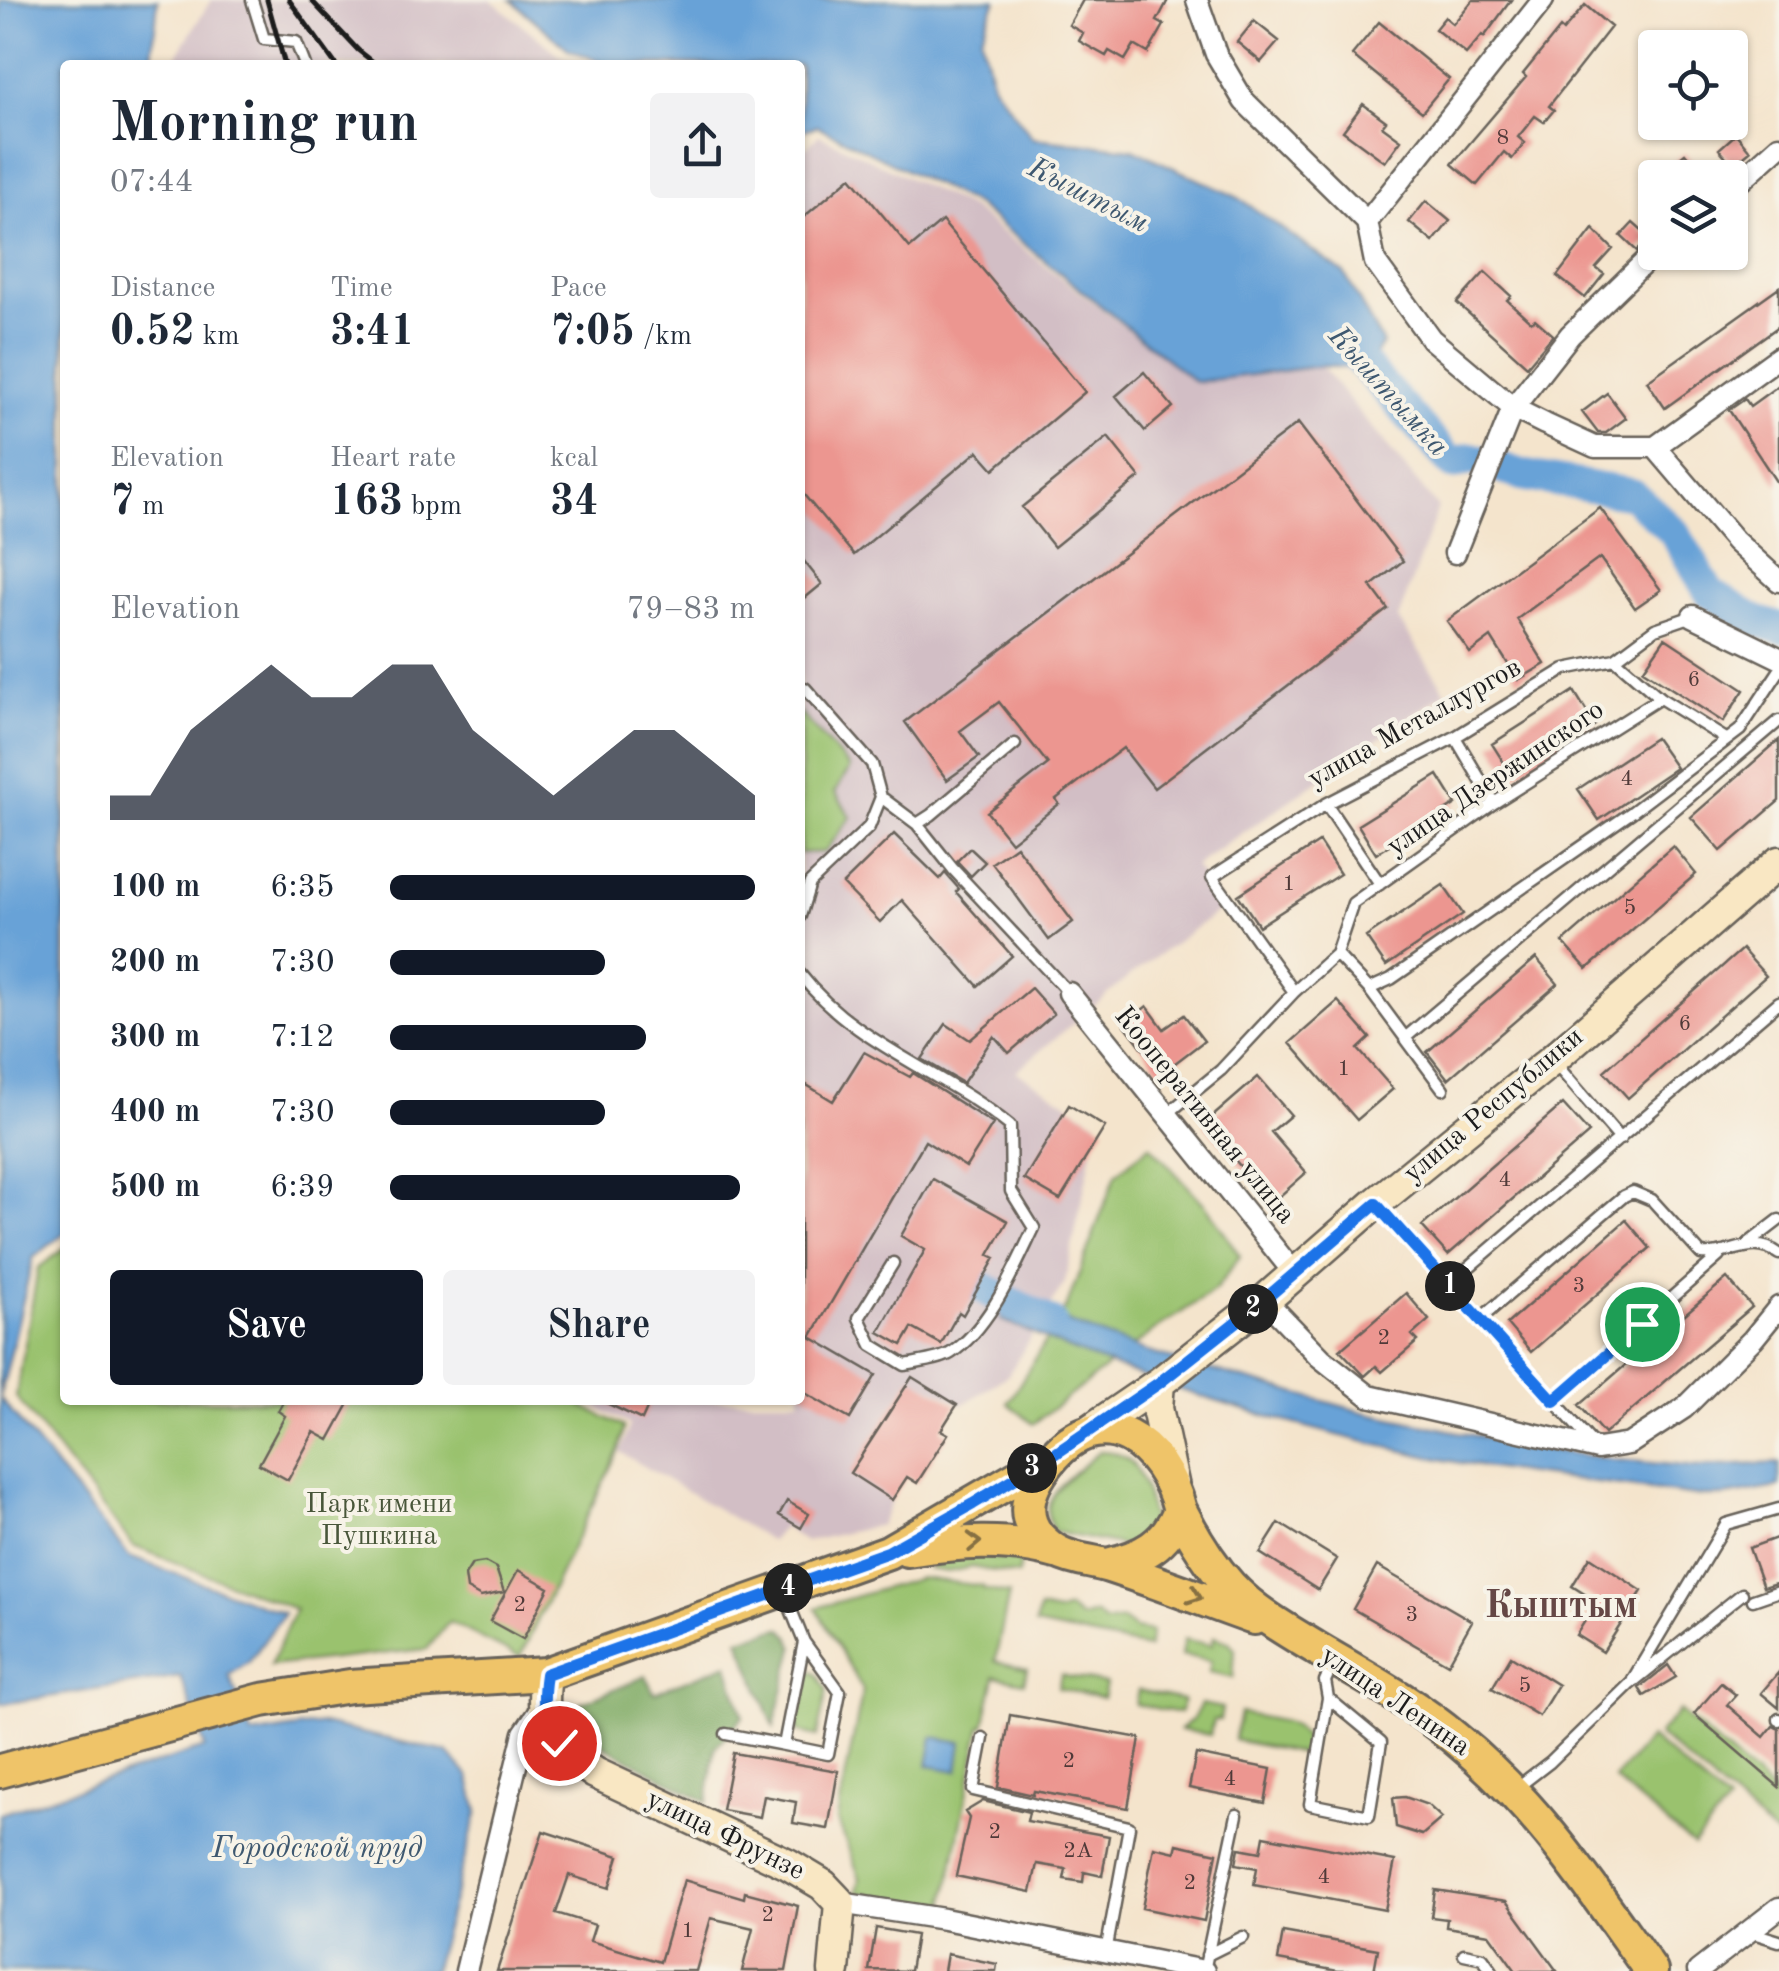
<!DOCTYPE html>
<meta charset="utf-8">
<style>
body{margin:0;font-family:"Old Standard TT",serif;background:#f2f2f3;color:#1f2937;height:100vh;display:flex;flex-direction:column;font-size:38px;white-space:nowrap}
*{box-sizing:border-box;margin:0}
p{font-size:32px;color:#747a83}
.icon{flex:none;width:55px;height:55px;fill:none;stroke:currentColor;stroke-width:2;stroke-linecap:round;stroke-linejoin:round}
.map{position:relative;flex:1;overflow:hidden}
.panel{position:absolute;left:60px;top:60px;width:745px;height:1345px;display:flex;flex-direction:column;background:#fff;border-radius:10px;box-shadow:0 2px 8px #0004}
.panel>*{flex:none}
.controls{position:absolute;left:1638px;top:30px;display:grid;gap:20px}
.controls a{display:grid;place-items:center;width:110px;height:110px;border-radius:10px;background:#fff;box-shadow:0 2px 8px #0004;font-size:50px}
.pin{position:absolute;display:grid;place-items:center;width:85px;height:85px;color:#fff;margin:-42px;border:5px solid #fff;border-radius:50%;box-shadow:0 2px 10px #0007}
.km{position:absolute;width:50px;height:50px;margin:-25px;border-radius:50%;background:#222;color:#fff;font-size:28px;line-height:50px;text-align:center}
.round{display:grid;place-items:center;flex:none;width:105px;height:105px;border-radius:10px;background:#f2f2f3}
.overview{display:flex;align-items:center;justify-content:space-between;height:170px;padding:0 50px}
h1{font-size:55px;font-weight:800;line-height:75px}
.metrics{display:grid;grid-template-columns:repeat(3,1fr);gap:15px;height:170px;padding:10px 50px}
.metrics div{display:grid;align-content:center}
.metrics b{font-size:42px;font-weight:800}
.metrics small{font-size:28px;font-weight:400}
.metrics p{font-size:28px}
.chart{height:280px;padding:20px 50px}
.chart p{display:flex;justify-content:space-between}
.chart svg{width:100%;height:180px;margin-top:10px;fill:#111827;opacity:.7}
.action{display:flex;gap:20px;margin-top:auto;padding:20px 50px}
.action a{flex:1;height:115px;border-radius:10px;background:#111827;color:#fff;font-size:40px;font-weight:800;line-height:115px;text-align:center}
.action a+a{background:#f2f2f3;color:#1f2937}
ul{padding:0 50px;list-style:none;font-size:32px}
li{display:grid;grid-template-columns:160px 120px 1fr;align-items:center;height:75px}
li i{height:25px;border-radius:12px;background:#111827}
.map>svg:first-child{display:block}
.industrial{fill:#d2bec5}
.green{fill:#9ac26e;stroke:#5b6f45;stroke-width:2.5}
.forest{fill:#7ba861;stroke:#4c623e;stroke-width:2.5}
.water{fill:#67a2d7;stroke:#425f7a;stroke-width:2.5}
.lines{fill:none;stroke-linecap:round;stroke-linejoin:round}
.river{stroke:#67a2d7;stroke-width:32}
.building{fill:#ec9690}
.lane-casing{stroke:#68625a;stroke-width:15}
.street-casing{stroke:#68625a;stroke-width:25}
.secondary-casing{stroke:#68625a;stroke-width:35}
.primary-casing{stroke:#68625a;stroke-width:38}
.lane{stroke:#fff;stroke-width:10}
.street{stroke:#fff;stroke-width:20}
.secondary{stroke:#f9e7c3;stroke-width:30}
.primary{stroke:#efc469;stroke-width:32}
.rail{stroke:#1c1c1c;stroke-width:5}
.oneway{stroke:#867042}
.route-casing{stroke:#fff;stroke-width:20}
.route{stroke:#1a73e8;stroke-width:12}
.labels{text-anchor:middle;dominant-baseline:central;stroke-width:8;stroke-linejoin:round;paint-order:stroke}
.number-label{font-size:22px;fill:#503a39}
.street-label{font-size:28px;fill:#1c1c1c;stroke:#f7f3e8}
.park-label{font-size:28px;fill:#485639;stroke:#f7f3e8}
.water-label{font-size:30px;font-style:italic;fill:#3e5870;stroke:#f7f3e8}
.district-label{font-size:38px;font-weight:bold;fill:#654745;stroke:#f7f3e8}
</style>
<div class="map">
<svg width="1779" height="1971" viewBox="0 0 1779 1971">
<rect width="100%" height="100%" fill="#f7f3e8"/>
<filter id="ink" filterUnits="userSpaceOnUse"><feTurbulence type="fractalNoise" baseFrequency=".01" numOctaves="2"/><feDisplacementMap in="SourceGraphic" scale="20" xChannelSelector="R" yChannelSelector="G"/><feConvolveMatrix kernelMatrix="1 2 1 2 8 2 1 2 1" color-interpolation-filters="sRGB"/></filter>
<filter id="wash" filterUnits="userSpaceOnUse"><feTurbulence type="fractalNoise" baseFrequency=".0048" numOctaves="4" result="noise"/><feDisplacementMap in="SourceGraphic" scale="40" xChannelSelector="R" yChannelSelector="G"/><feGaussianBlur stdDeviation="2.25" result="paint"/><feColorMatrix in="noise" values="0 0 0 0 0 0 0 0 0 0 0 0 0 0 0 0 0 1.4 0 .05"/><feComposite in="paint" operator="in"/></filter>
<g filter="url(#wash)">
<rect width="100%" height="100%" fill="#f4e4cc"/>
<path class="industrial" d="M211 0H491L561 56 584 65H171Z
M819 135 971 208 1195 382 1321 366 1438 508 1398 619 1446 692 1195 866 1224 907 1131 975 1016 1071 1098 1122 1065 1282 1008 1375 962 1405 911 1377 850 1473 892 1500 880 1525 805 1542 783 1527 771 1541 620 1452 630 1425 583 1400H800V146L806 148Z"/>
<path class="green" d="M800 713 850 768 835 792 851 817 825 852 800 853Z
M1150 1145 1207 1207 1240 1256 1216 1289 1151 1333 1033 1424 1008 1403 1067 1306 1116 1174Z
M65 1248V1400H571L624 1427 619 1449 520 1657 449 1622 427 1649 270 1666 295 1609 133 1546 16 1397 38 1268Z
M1100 1451C1145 1451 1144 1492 1154 1527L1135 1548 1055 1532C1030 1498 1077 1472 1100 1451Z
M952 1554 1021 1560 1018 1575 971 1567 948 1572 928 1569Z
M920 1578 983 1586V1589L1009 1594 995 1661 1027 1669 1024 1682 995 1676 984 1726H981L944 1910 857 1892 860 1878 837 1819 863 1690 816 1608Z
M1039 1609 1057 1613 1068 1609 1080 1618 1095 1614 1105 1623 1123 1620 1135 1629 1151 1632 1148 1648 1035 1625Z
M1214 1637 1229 1642 1235 1649 1233 1678 1209 1672 1211 1661 1181 1655 1184 1639 1212 1645Z
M810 1671 817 1674 827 1690 817 1736 796 1731Z
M1061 1675 1106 1684 1103 1698 1058 1688Z
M1138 1690 1183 1700 1180 1713 1135 1704Z
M1201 1704 1222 1708 1220 1720H1213L1210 1735 1180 1730 1193 1719Z
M1679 1711 1779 1797V1838L1658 1735Z
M1240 1713 1285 1722 1294 1726 1306 1738 1307 1755 1234 1740Z
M1650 1738 1728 1804 1693 1845 1614 1779Z"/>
<path class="forest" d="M781 1628 790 1636 794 1648 774 1727 739 1639Z
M728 1664 743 1717 715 1748 707 1802 577 1731 580 1703 646 1676 654 1693Z"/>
<path class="water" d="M0 0H158L151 65H65V1233L33 1258 0 1398 129 1557 284 1613 249 1662 229 1675 252 1735 322 1724 447 1752 469 1776 478 1811 433 1971H0V1814L205 1748 181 1677 0 1704Z
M511 0H996L981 37 993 85 1033 138 1133 149 1239 198 1344 273 1383 344 1363 369 1321 366 1195 382 976 205 817 126 800 131V65H609L568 49Z
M1015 1295 1072 1324 1144 1351 1363 1412 1530 1447 1617 1460 1699 1467 1779 1463V1487L1725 1496H1696C1607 1483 1514 1475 1426 1456 1280 1424 1135 1382 1000 1319Z
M933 1737 962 1742 958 1771 928 1766Z"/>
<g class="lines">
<path class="river" d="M1335 333 1453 464 1472 458 1521 475 1632 494 1674 532 1710 593 1756 621 1779 628
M979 1286 1051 1323"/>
</g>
<g id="blocks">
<path class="building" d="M1083 0H1168L1157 21 1164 25 1148 53 1134 45 1125 60 1109 51 1106 56 1079 41 1083 33 1069 25Z
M1473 0H1511L1484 37 1482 35 1466 54 1435 29 1445 17 1453 24Z
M1585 5 1611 27 1549 106 1554 110 1544 122 1535 116 1518 137 1525 143 1512 159 1504 152 1477 185 1452 164 1526 77 1523 74 1560 28 1563 31Z
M1254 21 1279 41 1261 62 1237 42Z
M1379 22 1449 79 1422 112 1352 55Z
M1363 104 1386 121 1382 126 1401 140 1385 162 1343 131Z
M1736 134 1750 151 1733 165 1719 149Z
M1685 153 1706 178H1679L1669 166Z
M851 177 910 248 942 221 1085 392 994 469 978 451 854 555 800 490V220Z
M1426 201 1450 221 1433 242 1409 222Z
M1633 223 1651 239 1637 251 1621 236Z
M1593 229 1613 249 1596 268 1604 274 1585 298 1557 276Z
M1485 272 1511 296 1507 300 1531 322 1535 319 1553 335 1527 366 1457 303Z
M1779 287V326L1665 408 1647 381Z
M1144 372 1173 407 1145 431 1116 396Z
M1779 385V486L1729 410 1745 399 1750 406Z
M1607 393 1626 418 1606 433H1598L1582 412Z
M1298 423 1403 561 1371 586 1388 609 1154 788 1123 748 1056 799 1059 804 1011 842 987 812 1048 764 999 702 960 731 979 757 947 780 905 722Z
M1108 437 1140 477 1054 547 1022 507Z
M1600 508 1661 590 1635 608 1600 558 1517 619 1545 664 1518 680 1491 637 1470 653 1447 621Z
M800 556 822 584 800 602Z
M1665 638 1744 690 1723 722 1643 670Z
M1574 691 1595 725 1513 777 1492 744Z
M1655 738 1676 768 1599 820 1578 789Z
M1779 740V801L1721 851 1691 817Z
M1438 775 1456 804 1376 854 1358 825Z
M894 834 940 879 945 873 959 889 956 892 1012 956 978 986 902 900 880 922 843 884Z
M1319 842 1340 874 1259 926 1238 895Z
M1016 846 1073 922 1049 940 992 863Z
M1673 846 1696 874 1587 969 1563 942Z
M970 848 985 862 971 876 957 861Z
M1443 885 1463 914 1386 966 1366 937Z
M1742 949 1766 976 1628 1098 1604 1071Z
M1536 958 1558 984 1448 1079 1427 1052Z
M1031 988 1054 1014 1009 1053 994 1036 963 1083 922 1059 946 1024 970 1040Z
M1338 1001 1370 1038 1358 1049 1393 1089 1357 1120 1290 1043Z
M1147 1006 1164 1029 1184 1015 1204 1041 1162 1073 1124 1024Z
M864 1052 910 1077 913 1073 993 1124 966 1167 925 1141 811 1337 876 1375 850 1419 800 1390V1081L833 1101Z
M1258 1077 1291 1115 1271 1132 1306 1173 1272 1203 1204 1124Z
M1563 1104 1589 1133 1448 1255 1422 1226Z
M1069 1105 1105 1127 1060 1200 1024 1179Z
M933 1179 1008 1221 989 1255 995 1258 963 1315 959 1312 941 1344 912 1328 902 1345 879 1332 925 1250 901 1236Z
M1626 1220 1650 1248 1531 1352 1507 1324Z
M1727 1278 1752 1307 1604 1434 1579 1405Z
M1406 1293 1429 1320 1412 1335 1418 1341 1382 1372 1376 1366 1365 1376 1340 1350Z
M912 1377 957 1405 941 1430 948 1434 917 1483 907 1477 892 1500 850 1473Z
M284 1400H351L329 1440 314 1432 288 1480 259 1464 285 1416 278 1411Z
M600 1400H651L642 1420Z
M787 1501 809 1514 801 1528 779 1515Z
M1279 1523 1337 1559 1318 1590 1260 1553Z
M1779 1537V1582L1763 1587 1749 1548Z
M1590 1557 1642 1591 1603 1652 1576 1635 1597 1602 1572 1586Z
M485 1562 496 1568 504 1592 481 1597 467 1589 465 1575 472 1564Z
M1377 1566 1472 1621 1448 1664 1353 1609Z
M518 1570 549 1588 523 1639 490 1621Z
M1511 1656 1558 1685 1539 1716 1492 1688Z
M1668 1665 1676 1677 1644 1696 1639 1688Z
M1779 1672V1708L1761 1693Z
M1721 1683 1736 1695 1727 1705 1764 1737 1773 1726 1779 1729V1787L1694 1714Z
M1010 1715 1140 1738 1128 1808 1034 1791 1033 1795 998 1787Z
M733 1753 838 1771 828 1829 793 1823 796 1802 764 1796 760 1817 722 1810Z
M1196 1754 1271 1769 1265 1803 1189 1788Z
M1405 1797 1428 1805 1442 1818 1422 1835 1396 1827 1393 1798Z
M983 1801 1029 1812 1027 1821 1109 1836 1102 1876 1084 1872 1083 1882 1064 1879 1066 1869 1037 1864 1031 1892 956 1876 969 1818 965 1812Z
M543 1831 619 1856 609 1888 569 1875 556 1913 595 1925 590 1941 660 1962 684 1880 744 1898 745 1892 798 1906 786 1971H742L753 1928 711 1918 696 1971H497Z
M1264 1836 1395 1861 1385 1910 1254 1885 1257 1868 1236 1864 1239 1848 1261 1852Z
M1177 1844 1217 1853 1204 1921 1142 1908 1154 1847 1175 1852Z
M1435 1890 1506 1901 1557 1971H1516L1489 1934 1446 1927 1447 1919 1431 1917Z
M876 1928 916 1935 910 1971 869 1970Z
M1283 1932 1378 1949 1374 1971H1338L1278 1960Z
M947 1954 997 1964 996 1971H944Z"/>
</g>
</g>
<g filter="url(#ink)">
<use href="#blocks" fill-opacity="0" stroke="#68625a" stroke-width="2.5"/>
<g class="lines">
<defs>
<path id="lane" d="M252 0 264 39 296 42 305 65
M800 688H805L872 764 881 797
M1660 698 1726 739
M1455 737 1494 803
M1326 804 1380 884
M917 824 953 869 1069 993
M800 916 810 883 869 827 881 797 917 824 931 815 1015 744
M1336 954 1369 989 1443 1089
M800 974C855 1045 943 1071 1010 1126L1011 1191 1034 1228C1015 1267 990 1328 951 1353 940 1360 919 1362 905 1365L872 1345 859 1318 893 1263
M1369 989 1391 979 1632 812 1740 730 1779 671
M1294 992 1212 877 1326 804 1455 737 1565 669 1615 659 1655 629 1693 616
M1405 1038 1779 721
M1553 1061 1620 1139
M1166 1115 1221 1070 1294 992 1336 954 1353 903 1494 803 1660 698 1615 659
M1376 1204 1593 1444
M1749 1243 1779 1220
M1448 1285 1779 1002
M1479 1320 1624 1196 1633 1192 1652 1200 1701 1254C1731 1257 1752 1234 1779 1254
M1554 1401 1719 1256
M785 1595 804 1642 840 1692 828 1754 784 1745 804 1642
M1753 1600 1779 1591
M1633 1679 1726 1524 1779 1509
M1328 1698 1381 1742 1369 1816 1310 1804 1328 1698 1325 1681 1332 1666
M1779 1720V1719
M726 1734 784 1745
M983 1738 973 1790 1129 1827 1106 1952
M1515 1789 1550 1762 1630 1684 1742 1594
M1750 1932 1779 1941
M1464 1954 1483 1958 1492 1971
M1207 1955 1243 1937
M1204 1971 1237 1815"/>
<path id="street" d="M1197 0 1216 54 1244 101 1367 222 1375 262 1431 339 1513 408 1545 424 1595 447H1655L1735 541 1779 581
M1730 190 1779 146
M1367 222 1543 0
M1655 447 1779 357
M1455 553 1513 408 1570 335 1655 252
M1693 616 1779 658
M1069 993 1295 1274
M1265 1300 1321 1358 1369 1396 1598 1449 1629 1444 1684 1408 1753 1339 1779 1307
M840 1903 944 1919 1204 1971
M466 1971 524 1733 542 1707
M1698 1971 1779 1908"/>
<path id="secondary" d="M1159 1383 1157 1408 1173 1483
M1083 1435 1159 1383 1265 1300 1376 1203 1552 1060 1779 862
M546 1674C539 1728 550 1742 595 1773L788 1864 823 1885 840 1903 834 1971"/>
<path id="primary" d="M1180 1510C1194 1538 1209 1563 1230 1586 1254 1612 1286 1630 1316 1648 1363 1676 1414 1703 1456 1739 1538 1806 1590 1886 1651 1971
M907 1550C959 1542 1005 1538 1056 1552
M1107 1565C1143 1557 1166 1545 1180 1510 1164 1445 1102 1395 1049 1462 1031 1484 1018 1513 1039 1537 1044 1542 1052 1549 1058 1552 1073 1560 1093 1561 1109 1566 1158 1582 1206 1601 1254 1618
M0 1771 262 1700 350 1686 546 1674 888 1552 1055 1455"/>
</defs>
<use href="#lane" class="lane-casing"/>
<use href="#street" class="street-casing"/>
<use href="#secondary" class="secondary-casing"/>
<use href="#primary" class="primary-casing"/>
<use href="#lane" class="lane"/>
<use href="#street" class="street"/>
<use href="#secondary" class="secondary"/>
<use href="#primary" class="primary"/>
<path class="rail" d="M267 0 285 65
M289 0 336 65
M311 0 358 50 377 65"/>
</g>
<defs><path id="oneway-chevron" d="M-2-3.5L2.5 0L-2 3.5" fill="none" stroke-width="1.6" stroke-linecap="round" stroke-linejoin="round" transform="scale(2.5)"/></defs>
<g class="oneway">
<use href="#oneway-chevron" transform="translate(974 1542) rotate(-2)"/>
<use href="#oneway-chevron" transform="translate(1195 1596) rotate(20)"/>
</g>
</g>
<g class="lines" filter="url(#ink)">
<defs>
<path id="route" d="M559 1743C542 1719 542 1702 546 1674L888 1552 973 1504 1055 1454 1159 1383 1264 1300 1376 1204 1554 1401 1642 1324"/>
</defs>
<use href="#route" class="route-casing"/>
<use href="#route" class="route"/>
</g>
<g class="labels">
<g class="number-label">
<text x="1503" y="138">8</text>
<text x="1694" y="680">6</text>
<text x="1627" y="779">4</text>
<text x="1289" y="884">1</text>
<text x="1630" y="908">5</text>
<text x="1685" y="1024">6</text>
<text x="1344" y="1069">1</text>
<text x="1505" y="1180">4</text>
<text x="1579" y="1286">3</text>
<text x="1384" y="1338">2</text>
<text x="520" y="1605">2</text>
<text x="1412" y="1615">3</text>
<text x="1525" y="1686">5</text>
<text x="1069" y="1761">2</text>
<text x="1230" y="1779">4</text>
<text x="995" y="1832">2</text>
<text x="1078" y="1851">2А</text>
<text x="1324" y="1877">4</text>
<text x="1190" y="1883">2</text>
<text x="768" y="1915">2</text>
<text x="688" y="1931">1</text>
</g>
<g class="street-label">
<text transform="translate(1415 724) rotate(-29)">улица Металлургов</text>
<text transform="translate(1496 779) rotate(-34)">улица Дзержинского</text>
<text transform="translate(1494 1106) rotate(-40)">улица Республики</text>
<text transform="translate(1204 1116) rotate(51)">Кооперативная улица</text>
<text transform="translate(1395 1702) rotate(34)">улица Ленина</text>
<text transform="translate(725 1836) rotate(26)">улица Фрунзе</text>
</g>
<g class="park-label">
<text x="379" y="1505">Парк имени<tspan x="379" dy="32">Пушкина</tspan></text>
</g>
<g class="water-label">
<text transform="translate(1088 196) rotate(27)">Кыштым</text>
<text transform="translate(1388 392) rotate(48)">Кыштымка</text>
<text x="317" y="1849">Городской пруд</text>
</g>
<g class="district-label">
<text x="1561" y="1607">Кыштым</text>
</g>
</g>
</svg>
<div class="controls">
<a><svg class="icon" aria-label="locate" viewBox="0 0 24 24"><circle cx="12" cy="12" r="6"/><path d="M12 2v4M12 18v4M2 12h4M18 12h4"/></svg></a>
<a><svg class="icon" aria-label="layers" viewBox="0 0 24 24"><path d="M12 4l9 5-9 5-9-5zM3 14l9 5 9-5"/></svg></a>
</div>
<div class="pin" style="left:1642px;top:1324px;background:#1e9e55"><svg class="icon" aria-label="arrive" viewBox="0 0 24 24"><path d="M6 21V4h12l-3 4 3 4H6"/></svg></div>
<div class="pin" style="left:559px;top:1743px;background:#d93025"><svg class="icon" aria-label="check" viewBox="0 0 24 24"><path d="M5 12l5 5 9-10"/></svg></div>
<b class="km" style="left:1450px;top:1286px">1</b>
<b class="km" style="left:1253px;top:1309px">2</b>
<b class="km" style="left:1032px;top:1468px">3</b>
<b class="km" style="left:788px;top:1588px">4</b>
<section class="panel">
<div class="overview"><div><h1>Morning run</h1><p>07:44</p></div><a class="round"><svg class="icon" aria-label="share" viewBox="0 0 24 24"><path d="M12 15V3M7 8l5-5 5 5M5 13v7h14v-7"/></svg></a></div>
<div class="metrics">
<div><p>Distance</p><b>0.52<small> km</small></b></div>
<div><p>Time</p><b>3:41</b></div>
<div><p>Pace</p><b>7:05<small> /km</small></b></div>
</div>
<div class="metrics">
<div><p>Elevation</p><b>7<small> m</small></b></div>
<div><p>Heart rate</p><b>163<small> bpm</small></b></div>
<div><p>kcal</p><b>34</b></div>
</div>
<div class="chart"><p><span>Elevation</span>79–83 m</p>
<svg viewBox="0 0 160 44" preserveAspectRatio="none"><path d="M0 44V38L10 38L20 22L30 14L40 6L50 14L60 14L70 6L80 6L90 22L100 30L110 38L120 30L130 22L140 22L150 30L160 38V44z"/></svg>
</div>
<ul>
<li><b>100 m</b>6:35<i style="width:100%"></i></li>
<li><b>200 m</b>7:30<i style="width:59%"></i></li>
<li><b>300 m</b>7:12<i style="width:70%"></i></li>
<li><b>400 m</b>7:30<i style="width:59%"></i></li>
<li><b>500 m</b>6:39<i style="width:96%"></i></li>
</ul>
<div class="action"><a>Save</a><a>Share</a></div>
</section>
</div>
